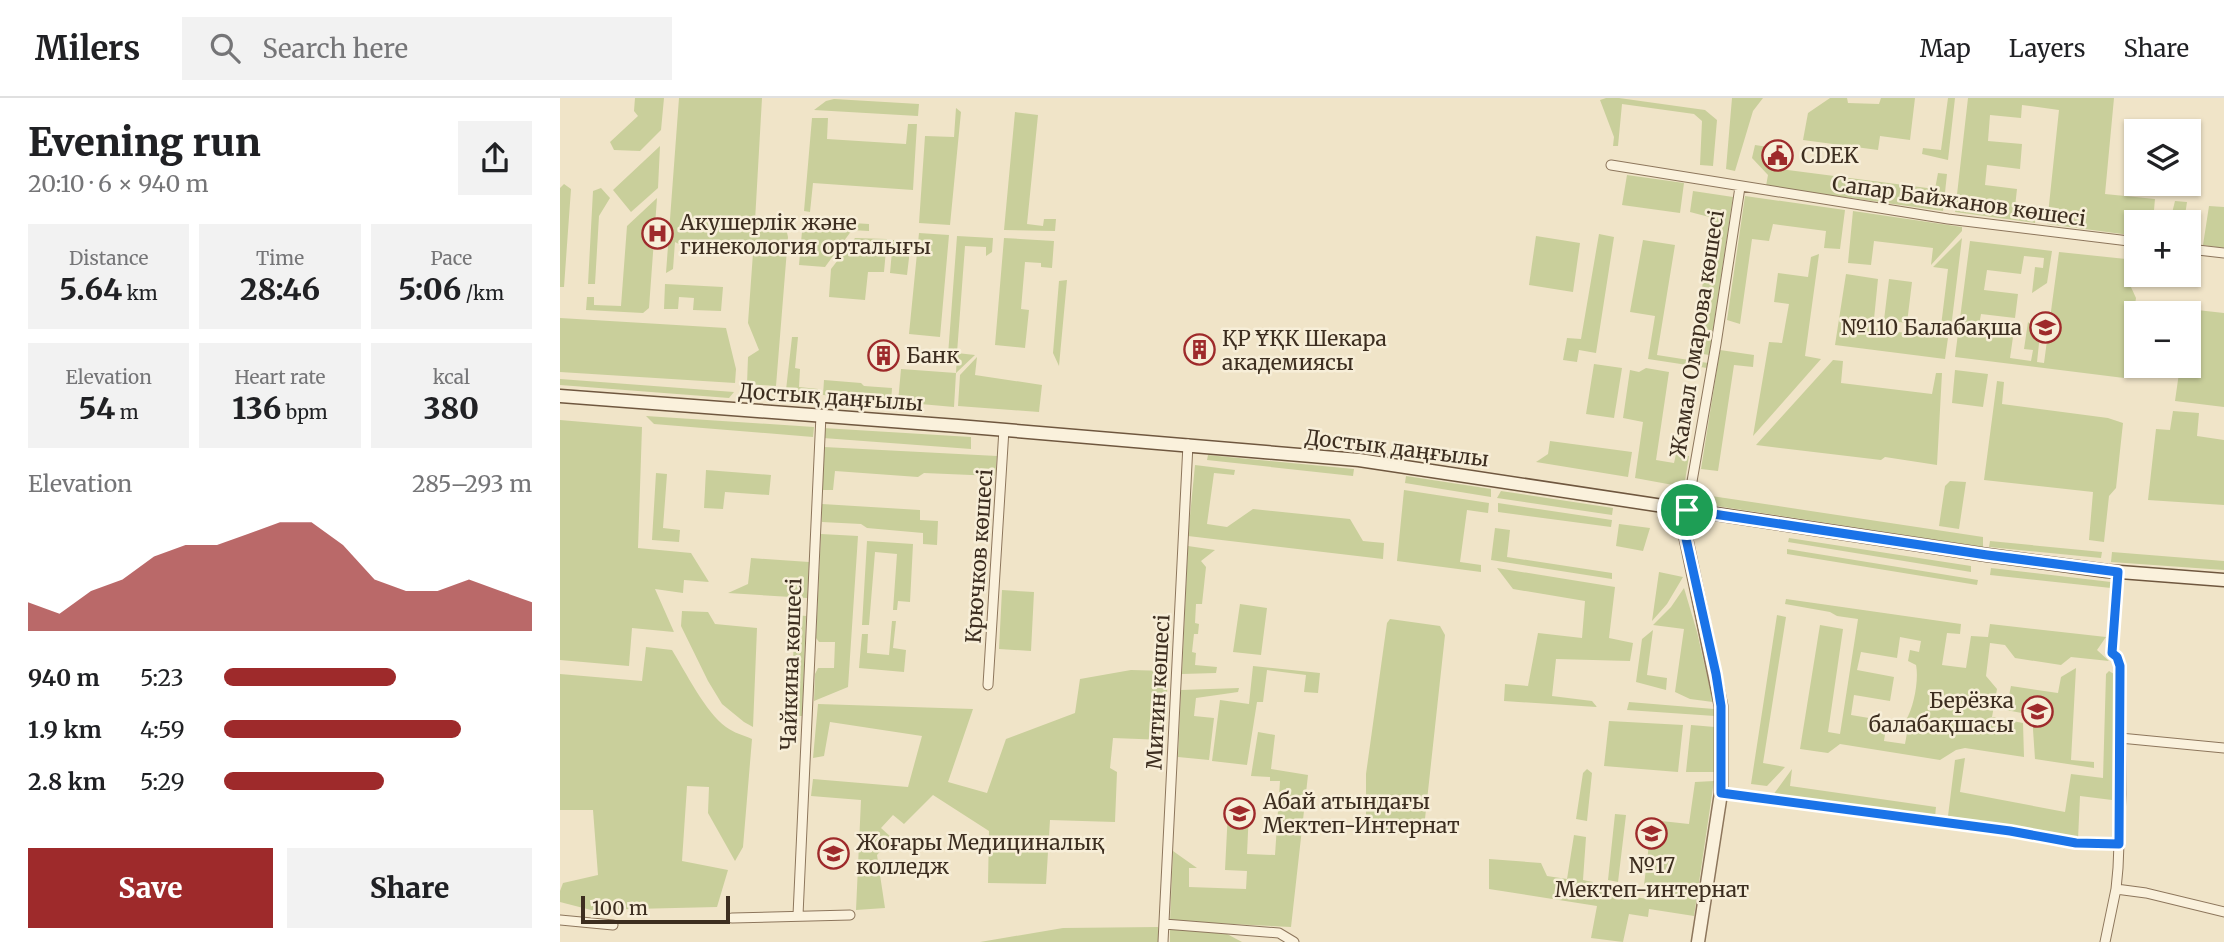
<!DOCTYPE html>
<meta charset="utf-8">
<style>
body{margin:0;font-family:Merriweather,serif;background:#f2f2f2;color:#202124;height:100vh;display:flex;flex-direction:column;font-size:26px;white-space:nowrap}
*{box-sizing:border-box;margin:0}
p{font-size:23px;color:#757577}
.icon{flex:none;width:38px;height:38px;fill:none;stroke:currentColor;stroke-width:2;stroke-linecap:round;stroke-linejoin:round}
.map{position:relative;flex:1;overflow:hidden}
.panel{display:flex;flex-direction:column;background:#fff;width:560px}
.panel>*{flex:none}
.controls{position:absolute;left:1564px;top:21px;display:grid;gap:14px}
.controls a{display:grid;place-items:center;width:77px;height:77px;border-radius:0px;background:#fff;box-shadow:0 2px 5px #0004;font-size:35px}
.scale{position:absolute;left:21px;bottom:18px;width:149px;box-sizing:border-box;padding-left:7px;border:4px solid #3d2e20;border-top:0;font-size:19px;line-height:24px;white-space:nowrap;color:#3d2e20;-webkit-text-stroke:5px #f7eed8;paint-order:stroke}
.pin{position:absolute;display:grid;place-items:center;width:60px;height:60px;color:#fff;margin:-30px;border:4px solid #fff;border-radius:50%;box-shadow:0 2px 7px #0007}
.round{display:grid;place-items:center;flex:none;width:74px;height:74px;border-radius:0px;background:#f2f2f2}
.overview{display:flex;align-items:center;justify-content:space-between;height:119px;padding:0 28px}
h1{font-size:38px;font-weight:800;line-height:52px}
.figures{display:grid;grid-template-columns:repeat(3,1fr);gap:10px;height:119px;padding:7px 28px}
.figures div{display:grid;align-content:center;border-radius:0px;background:#f2f2f2;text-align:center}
.figures b{font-size:30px;font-weight:800}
.figures small{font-size:19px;font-weight:400}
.figures p{font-size:19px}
.chart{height:196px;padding:14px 28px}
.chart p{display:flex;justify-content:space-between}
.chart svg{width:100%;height:126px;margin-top:7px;fill:#9e2a2b;opacity:.7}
.action{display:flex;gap:14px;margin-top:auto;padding:14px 28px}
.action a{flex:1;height:80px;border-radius:0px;background:#9e2a2b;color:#fff;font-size:28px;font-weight:800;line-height:80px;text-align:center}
.action a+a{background:#f2f2f2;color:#202124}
ul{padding:0 28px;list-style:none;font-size:23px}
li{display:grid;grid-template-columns:112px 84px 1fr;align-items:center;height:52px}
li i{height:18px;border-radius:9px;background:#9e2a2b}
header{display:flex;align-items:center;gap:42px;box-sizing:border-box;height:98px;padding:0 35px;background:#fff;border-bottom:2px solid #e0e0e0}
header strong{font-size:33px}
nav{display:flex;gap:38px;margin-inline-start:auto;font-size:24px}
.search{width:490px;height:63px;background:#f2f2f2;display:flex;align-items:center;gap:18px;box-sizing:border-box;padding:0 24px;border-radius:0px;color:#757577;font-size:26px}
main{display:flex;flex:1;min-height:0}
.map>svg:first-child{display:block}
.green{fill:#c9cf9b;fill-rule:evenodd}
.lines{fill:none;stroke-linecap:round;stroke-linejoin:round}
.minor-casing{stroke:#8d765c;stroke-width:11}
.tertiary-casing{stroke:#8d765c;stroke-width:15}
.secondary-casing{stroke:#6f573f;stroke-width:15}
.minor{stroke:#faf1dc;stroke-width:9}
.tertiary{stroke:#faf1dc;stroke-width:12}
.secondary{stroke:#faf1dc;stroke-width:12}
.route-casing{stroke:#fff;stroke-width:14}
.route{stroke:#1a73e8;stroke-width:9}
.labels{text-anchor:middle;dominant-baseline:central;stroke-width:5;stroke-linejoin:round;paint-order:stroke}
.poi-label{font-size:21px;fill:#3d2e20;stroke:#f7eed8;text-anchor:start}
.street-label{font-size:21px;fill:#3d2e20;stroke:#f7eed8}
</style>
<header>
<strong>Milers</strong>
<div class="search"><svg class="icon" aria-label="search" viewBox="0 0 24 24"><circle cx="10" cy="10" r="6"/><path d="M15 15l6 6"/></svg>Search here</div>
<nav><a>Map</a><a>Layers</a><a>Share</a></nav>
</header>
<main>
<section class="panel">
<div class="overview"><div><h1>Evening run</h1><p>20:10 · 6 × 940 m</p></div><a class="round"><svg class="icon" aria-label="share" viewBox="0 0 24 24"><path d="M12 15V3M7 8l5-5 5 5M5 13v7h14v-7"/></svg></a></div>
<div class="figures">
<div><p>Distance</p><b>5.64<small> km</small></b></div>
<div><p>Time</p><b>28:46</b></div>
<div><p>Pace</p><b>5:06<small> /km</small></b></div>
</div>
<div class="figures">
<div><p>Elevation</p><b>54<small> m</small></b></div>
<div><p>Heart rate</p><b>136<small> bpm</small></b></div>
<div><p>kcal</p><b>380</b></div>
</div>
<div class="chart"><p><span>Elevation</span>285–293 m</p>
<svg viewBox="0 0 160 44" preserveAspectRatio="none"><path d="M0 44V34L10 38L20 30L30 26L40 18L50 14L60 14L70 10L80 6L90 6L100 14L110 26L120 30L130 30L140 26L150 30L160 34V44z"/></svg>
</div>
<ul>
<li><b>940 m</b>5:23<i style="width:56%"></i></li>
<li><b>1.9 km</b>4:59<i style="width:77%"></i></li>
<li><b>2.8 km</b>5:29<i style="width:52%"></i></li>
</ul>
<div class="action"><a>Save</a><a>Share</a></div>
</section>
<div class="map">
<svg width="1664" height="844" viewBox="0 0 1664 844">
<rect width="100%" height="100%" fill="#f0e4c8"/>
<path class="green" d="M75 0H104L101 32 80 53 54 52 50 44 78 18 74 13Z
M119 0H202L195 123 225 126 228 139 216 288 187 286 188 259 199 252 188 225 193 155 130 152 115 144 113 171 106 175Z
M1046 0H1059L1145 12 1157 22 1153 68 1140 67 1142 23 1134 16 1062 6 1058 48H1053L1054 39 1040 2Z
M1172 0H1203L1193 13 1175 73 1166 71Z
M1270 0H1287L1288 5 1319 6 1321 0H1355L1350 42 1320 38 1318 52 1243 42 1248 15Z
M1388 0H1395L1388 62 1362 56 1363 50 1381 52Z
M1408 0H1554L1545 96 1595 101 1594 112 1612 115 1615 103 1627 104 1624 124H1577V138L1487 126 1499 12 1462 7 1461 20 1430 17 1428 43 1462 46 1460 71 1427 67 1425 87 1457 91 1455 109 1477 111 1475 125 1395 114Z
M274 1 359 6 358 18 254 12 266 3Z
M396 10 401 14 390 127 359 125 365 38 394 39Z
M455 14 478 17 467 126 483 128 484 121H496L495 133 444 132Z
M252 20H268L267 41 346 46 348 26H357L353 92 253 85 250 114 244 113Z
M1195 47 1215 50 1213 70 1375 91 1378 75 1387 76 1383 113 1206 88 1208 77 1192 60Z
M100 48 98 90 71 114 53 92Z
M1067 77 1124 85 1120 115 1062 107Z
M4 86 11 91 4 189H0V193V90Z
M41 90 50 100 39 118 35 186H28L33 93Z
M1133 93 1173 99 1149 257 1132 254 1153 120 1130 114Z
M1185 98 1285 112 1280 151 1264 150 1266 133 1213 126 1209 143 1192 141 1180 226 1167 222Z
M97 100 89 210 83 215 26 212 27 199H34V207L61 208 67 128Z
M1649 108 1664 109V150L1643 147Z
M1293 113 1402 129V133L1371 167 1373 150 1314 143 1311 167 1288 165Z
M243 122 309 126V133L292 132 265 169 239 167Z
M359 135 389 137 380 239 349 236Z
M1039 136 1054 139 1036 255 1019 252 1017 264 1003 262 1007 240 1021 241Z
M397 138 433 140 432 154 426 158V149L405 148 397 255 415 257 396 275 394 309 338 304 341 271 396 275 397 258 388 257Z
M976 138 1020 145 1013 194 969 187Z
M295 140 327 141 324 174H308L305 202 269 199 271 171Z
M444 140 494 143 492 170 481 169V165L465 164 461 211 469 212 465 250 435 247Z
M1402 140 1391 230 1381 228 1388 171 1373 169Z
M333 142 351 143 347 177 330 175Z
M1083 142 1115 147 1097 257 1148 265 1147 270 1088 261 1095 218 1070 214Z
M1410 143 1492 153 1487 185 1472 195 1475 169 1483 170 1484 160 1464 158 1461 176 1427 172 1424 192 1458 196 1455 220 1421 216 1418 234 1453 239 1450 260 1471 263 1473 252 1464 251 1468 224 1480 236 1477 264 1484 265 1499 154 1566 161 1565 176 1576 200 1564 280 1395 259Z
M1259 156 1245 258 1261 261 1193 338 1209 244 1222 245 1229 206 1214 204 1218 175 1248 179 1251 159Z
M1286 176 1318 181 1313 231 1388 240 1385 261 1275 247Z
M1329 181 1352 184 1347 225 1324 222Z
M507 182 499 268 493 255 499 183Z
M105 186 163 189 161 213 133 212 134 200 119 199 118 211H104Z
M1628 211 1664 215V309L1615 303 1620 268H1629Z
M0 220 166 230 176 271 175 285 0 274Z
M232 239H238L235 270 240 271 239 289 258 291V297L226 292Z
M1160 252 1194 257 1193 269 1174 267 1158 373 1141 371Z
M417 259 415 277 482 287 479 314 398 308 400 277Z
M1273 262 1283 263 1281 285 1372 296 1376 275H1382L1377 367 1325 359 1321 362 1196 347Z
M1034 266 1062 270 1054 320 1026 316Z
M1086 270 1109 274 1096 362 1114 365 1116 356 1129 358 1124 389 1075 380 1083 324 1063 320 1070 272 1079 274Z
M1395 272 1428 276 1423 309 1392 305Z
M0 281 174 294 169 300 0 287Z
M264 282 301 285 304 288 332 290 331 303 263 297Z
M1437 283 1444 284 1442 306 1548 320 1563 325 1556 390 1549 398 1544 444 1529 442 1533 394 1424 382Z
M1613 313 1639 315 1637 338 1664 342V407L1588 402 1596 331 1610 332Z
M86 318 254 329 253 339 94 326Z
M0 322 82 329 78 450 131 455 149 484 124 482 123 495 95 491 114 534 72 530 69 568 0 562Z
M263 330 411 339V351L263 340Z
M990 343 1072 354 1068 379 976 364 988 356Z
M264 349 437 358 435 378 364 375 358 379 275 373 273 392H261Z
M648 357 794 371 793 378 647 362Z
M635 367 675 372 674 377 654 375 647 426 667 429 693 411 790 421 803 443 824 445 823 461 628 438Z
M146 372 211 377 209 397 165 394 163 411 144 410Z
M96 375 107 376 103 430 120 432 119 444 92 442Z
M846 378 931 391V399L845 385Z
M1390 383 1406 384 1399 431 1379 428 1385 388Z
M844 392 929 405 928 415 907 412 900 464 921 467V474L837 463Z
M941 393 1053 410 1052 417 937 400Z
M1138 396 1423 439V449L1137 405Z
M938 405 1052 422 1051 429 938 414Z
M262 406 360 412V422L378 423 377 447 363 446V435L307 430 301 426 262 424Z
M1059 426 1090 430 1083 453 1056 448Z
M935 430 950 432 947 459 1052 475V481L931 462Z
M261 436 298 438 288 589 254 603 255 576 258 570H274L275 544H259L256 540Z
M1229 440 1411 468V474L1228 444Z
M307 443 353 446 350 504 338 503 337 512H333L337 456 315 454 309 527H302Z
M1430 443 1542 454 1541 460 1429 449Z
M628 448 655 452 641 463 646 469 642 506H636L635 525 639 526 638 536H634L632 554 636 555 635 567 657 569 656 575 622 576Z
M1227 451 1418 482 1417 487 1227 456Z
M1552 454 1664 463V472L1551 464Z
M191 460 249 464 247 500 168 495 188 486Z
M937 470 1055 489 1049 540 1073 545 1070 563 996 561 992 598 1032 603 1037 609 944 603 945 586 968 588 978 535 1022 540 1025 503 953 491Z
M1431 470 1551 484V490L1430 477Z
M1099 474 1123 479 1107 506 1092 523Z
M1124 490 1137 534 1153 604 1130 601 1115 594 1124 531 1093 527 1111 509Z
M442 492 474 494 471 553 439 551Z
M1226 501 1401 526 1400 536 1387 535 1382 567 1406 570 1411 538 1428 539 1430 526 1546 539 1537 552 1549 563 1511 559 1501 567 1455 560 1445 547 1430 545 1426 578 1437 591 1432 619 1463 625 1464 659 1405 650 1396 652 1380 662 1280 646 1268 655 1240 651 1260 527 1283 531 1268 634 1280 636 1298 521 1277 518 1270 514 1225 506ZM1340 539 1361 543 1359 554 1350 552 1348 563 1356 567C1359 582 1354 609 1346 622L1339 623 1337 633 1347 635 1345 646 1324 643 1327 623 1291 617 1294 597 1330 603 1334 579 1297 572 1301 554 1337 560Z
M680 506 707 510 701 557 673 554Z
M122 513 148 514 155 526 197 530 193 629 184 624 162 606 148 583 121 528Z
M236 517 246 518 242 618H229Z
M1217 517 1226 519 1203 665 1225 669 1207 688 1191 686Z
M830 521 880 528 885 537 864 730 859 736 814 731 809 728 806 723V676L827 525Z
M332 523H336L333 550 346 552 344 574 299 570 302 536H308L307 555 329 557Z
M1093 532 1087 577 1107 580 1106 592 1076 584 1082 541Z
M86 549 112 552C125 573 146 615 166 629 174 635 183 637 192 641L183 749 175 763 148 715 149 689 127 688 122 763 168 772 157 809 31 812 0 804V793L3 785 38 777 33 712H0V576L82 583Z
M693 568 760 575 758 595 744 594 746 577 707 572 703 604H697L687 667 652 663 660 602 689 606Z
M1516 570 1511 662 1534 664V670L1475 661 1472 617 1446 612 1451 588 1498 595 1501 579Z
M571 572 608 573 605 642 553 640 550 670 557 674 555 724 490 722 486 786 428 785 429 733 373 697 344 726 333 717 321 730 332 740 317 757 325 810 296 812 301 702 251 698 253 681 348 689 362 638 270 624 264 658 253 660 258 606 413 611 388 684 427 695 446 641 515 615 520 581Z
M1549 573 1554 576 1552 702 1520 698 1518 741 1388 718 1395 662 1405 660 1400 694 1505 714 1511 676 1543 680 1546 576Z
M679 590 678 594 636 600 634 618 654 620 649 662 618 659 621 592Z
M1069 604 1154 611 1155 618 1067 612Z
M1049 623 1123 627 1118 674 1044 668Z
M1131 627 1155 629 1154 674H1126Z
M698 634 715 637 711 671 748 677 731 829 610 823 613 753 637 770H629V789L686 791 687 773 665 772 668 713H689L687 756 715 757 720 683H710V679L691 678Z
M1027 671 1032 675 1027 723 1016 721 1023 675Z
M1232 671 1230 688 1376 709 1375 719 1349 714 1213 697Z
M1154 683 1134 818 1089 811 1088 819 1069 816 1063 844 1031 840 1037 808 929 791V761L981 765 987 778 1007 781 1014 737 1026 739 1023 782 1033 784 1032 793 1095 802 1098 790 1084 787 1092 722 1129 726 1135 684Z
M1055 716 1066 717 1058 784 1048 782Z
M598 829 599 844H420L503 830Z
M610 830 667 836 682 844H610Z"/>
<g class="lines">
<defs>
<path id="minor" d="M1051 67 1388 121 1577 144
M1629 151 1664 155
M1127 412 1156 246 1180 89
M428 587 444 331
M1560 640 1664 650
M1161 695 1450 733 1516 745 1560 746
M1556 791 1586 795 1664 814
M238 817 261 317
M172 820 290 817
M0 822 53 827
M604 826 719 835 734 844
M603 844 628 346
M1545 844 1556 791 1558 770 1561 696 1560 565 1552 555 1558 474"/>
<path id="tertiary" d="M1127 412 1125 436 1161 608V695L1138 844"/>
<path id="secondary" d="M0 298 398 328 799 362 1427 457 1547 473 1664 482"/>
</defs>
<use href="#minor" class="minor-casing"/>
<use href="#tertiary" class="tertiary-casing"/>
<use href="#secondary" class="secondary-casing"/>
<use href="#minor" class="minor"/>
<use href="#tertiary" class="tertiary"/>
<use href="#secondary" class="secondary"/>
</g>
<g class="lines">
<defs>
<path id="route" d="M1127 412 1427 457 1558 474 1552 555 1557 559 1560 568 1559 746 1516 745 1450 733 1161 695V608L1156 576 1125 436Z"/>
</defs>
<use href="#route" class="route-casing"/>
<use href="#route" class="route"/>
</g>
<defs>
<symbol id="civic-ring" viewBox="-11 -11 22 22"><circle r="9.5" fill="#f7eed8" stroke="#9e2a2b" stroke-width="1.5"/><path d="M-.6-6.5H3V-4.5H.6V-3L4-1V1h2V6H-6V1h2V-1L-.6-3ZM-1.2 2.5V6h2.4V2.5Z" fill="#9e2a2b"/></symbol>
<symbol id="hospital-ring" viewBox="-11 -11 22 22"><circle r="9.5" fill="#f7eed8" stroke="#9e2a2b" stroke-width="1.5"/><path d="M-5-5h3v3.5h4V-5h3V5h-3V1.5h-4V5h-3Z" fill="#9e2a2b"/></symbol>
<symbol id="school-ring" viewBox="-11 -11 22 22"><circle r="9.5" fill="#f7eed8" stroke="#9e2a2b" stroke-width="1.5"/><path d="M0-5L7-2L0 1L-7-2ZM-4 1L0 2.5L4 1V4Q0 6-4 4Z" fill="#9e2a2b"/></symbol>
<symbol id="building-ring" viewBox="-11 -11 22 22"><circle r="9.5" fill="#f7eed8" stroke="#9e2a2b" stroke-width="1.5"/><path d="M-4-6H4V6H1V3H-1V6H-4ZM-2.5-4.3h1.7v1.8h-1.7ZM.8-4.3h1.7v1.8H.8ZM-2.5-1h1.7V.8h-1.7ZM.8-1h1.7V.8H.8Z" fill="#9e2a2b"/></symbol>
<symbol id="university-ring" viewBox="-11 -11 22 22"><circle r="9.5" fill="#f7eed8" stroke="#9e2a2b" stroke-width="1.5"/><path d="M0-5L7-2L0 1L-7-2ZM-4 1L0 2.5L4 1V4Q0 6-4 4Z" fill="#9e2a2b"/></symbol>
</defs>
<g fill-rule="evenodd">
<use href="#civic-ring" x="1200" y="40" width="35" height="35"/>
<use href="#hospital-ring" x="80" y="118" width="35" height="35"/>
<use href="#school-ring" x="1468" y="212" width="35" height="35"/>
<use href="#building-ring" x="622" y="234" width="35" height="35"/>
<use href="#building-ring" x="306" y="240" width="35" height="35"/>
<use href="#school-ring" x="1460" y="596" width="35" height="35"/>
<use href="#school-ring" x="662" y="698" width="35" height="35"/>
<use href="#school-ring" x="1074" y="718" width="35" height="35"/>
<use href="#university-ring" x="256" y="738" width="35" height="35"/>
</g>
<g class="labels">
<g class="poi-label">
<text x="1241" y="57">CDEK</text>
<text x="120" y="124">Акушерлік және<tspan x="120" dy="24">гинекология орталығы</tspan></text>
<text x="1462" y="229" text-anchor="end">№110 Балабақша</text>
<text x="662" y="240">ҚР ҰҚК Шекара<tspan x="662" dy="24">академиясы</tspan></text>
<text x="346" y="257">Банк</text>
<text x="1454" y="602" text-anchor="end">Берёзка<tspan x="1454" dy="24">балабақшасы</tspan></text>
<text x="703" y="703">Абай атындағы<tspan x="703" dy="24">Мектеп-Интернат</tspan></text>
<text x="296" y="744">Жоғары Медициналық<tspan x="296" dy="24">колледж</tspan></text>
<text x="1092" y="767" text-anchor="middle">№17<tspan x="1092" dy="24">Мектеп-интернат</tspan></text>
</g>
<g class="street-label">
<text transform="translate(1399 103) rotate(8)">Сапар Байжанов көшесі</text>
<text transform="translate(1137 236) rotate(-81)">Жамал Омарова көшесі</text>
<text transform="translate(271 299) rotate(4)">Достық даңғылы</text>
<text transform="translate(837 350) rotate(7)">Достық даңғылы</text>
<text transform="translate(419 458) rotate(-86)">Крючков көшесі</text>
<text transform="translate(231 566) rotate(-88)">Чайкина көшесі</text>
<text transform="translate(598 594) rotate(-87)">Митин көшесі</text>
</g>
</g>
</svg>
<div class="controls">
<a><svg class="icon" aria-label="layers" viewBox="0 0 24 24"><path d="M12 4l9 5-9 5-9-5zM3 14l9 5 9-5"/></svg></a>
<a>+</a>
<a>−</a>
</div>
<div class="scale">100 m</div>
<div class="pin" style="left:1127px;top:412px;background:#1e9e55"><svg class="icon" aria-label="arrive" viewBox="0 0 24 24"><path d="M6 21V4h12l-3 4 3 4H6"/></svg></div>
</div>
</main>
